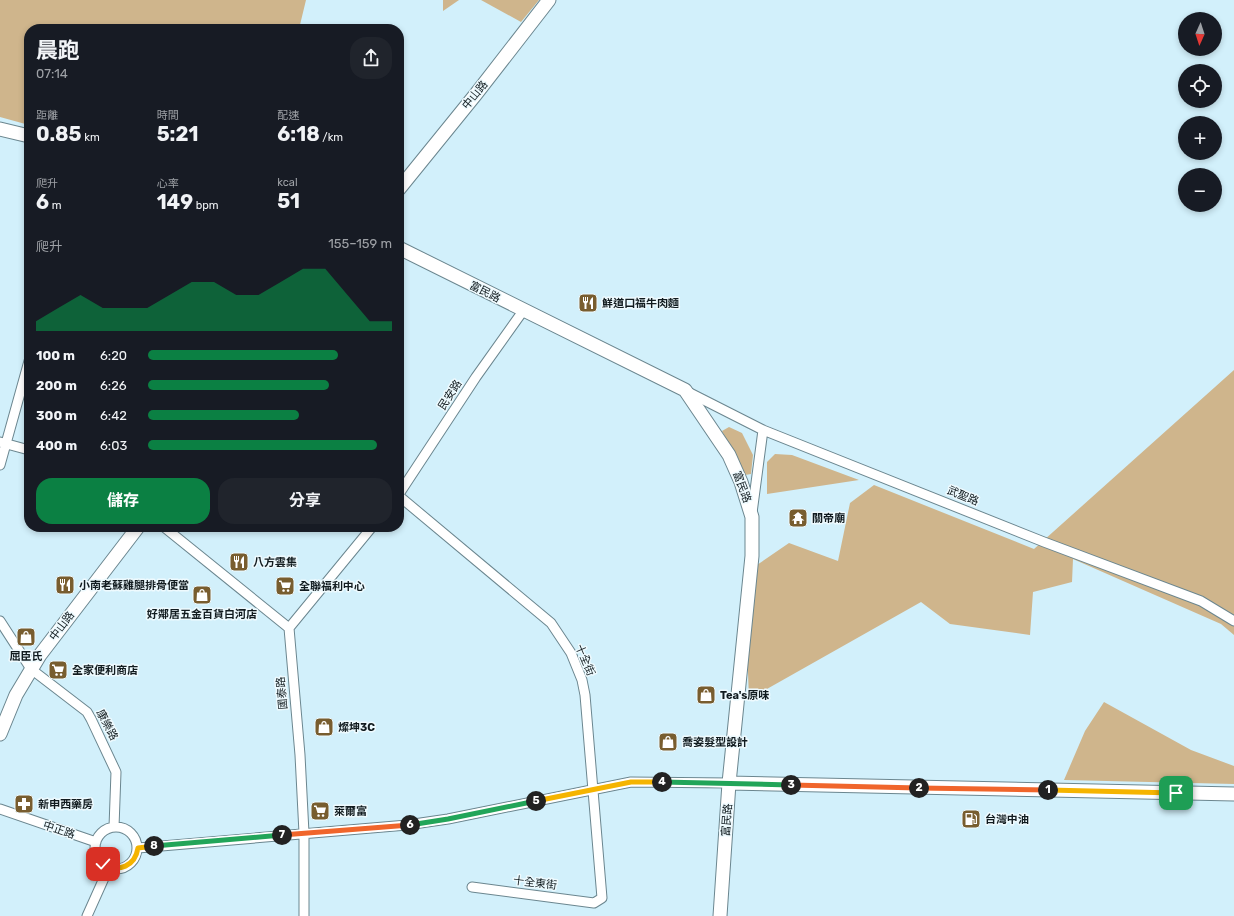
<!DOCTYPE html>
<html lang="zh-TW">
<meta charset="utf-8">
<style>
body{margin:0;font-family:Rubik,"Noto Sans TC",sans-serif;background:#20242c;color:#f1f3f6;height:100vh;display:flex;flex-direction:column;font-size:15px;white-space:nowrap}
*{box-sizing:border-box;margin:0}
p{font-size:13px;color:#9ea1a6}
.icon{flex:none;width:22px;height:22px;fill:none;stroke:currentColor;stroke-width:2;stroke-linecap:round;stroke-linejoin:round}
.map{position:relative;flex:1;overflow:hidden}
.details{position:absolute;left:24px;top:24px;width:380px;height:508px;display:flex;flex-direction:column;background:#171b24;border-radius:16px;box-shadow:0 2px 6px #0003}
.details>*{flex:none}
.needle{width:26px;rotate:183deg}
.fabs{position:absolute;left:1178px;top:12px;display:grid;gap:8px}
.fabs a{display:grid;place-items:center;width:44px;height:44px;border-radius:50%;background:#171b24;box-shadow:0 2px 6px #0003;font-size:20px}
.pin{position:absolute;display:grid;place-items:center;width:34px;height:34px;color:#fff;margin:-17px;border-radius:8px;box-shadow:0 2px 6px #0006}
.km{position:absolute;width:20px;height:20px;margin:-10px;border-radius:50%;background:#222;color:#fff;font-size:11px;line-height:20px;text-align:center}
.round{display:grid;place-items:center;flex:none;width:42px;height:42px;border-radius:16px;background:#20242c}
.overview{display:flex;align-items:center;justify-content:space-between;height:68px;padding:0 12px}
h1{font-size:22px;font-weight:700;line-height:30px}
.metrics{display:grid;grid-template-columns:repeat(3,1fr);gap:6px;height:68px;padding:4px 12px}
.metrics div{display:grid;align-content:center}
.metrics b{font-size:20px;font-weight:700}
.metrics small{font-size:11px;font-weight:400}
.metrics p{font-size:11px}
.chart{height:112px;padding:8px 12px}
.chart p{display:flex;justify-content:space-between}
.chart svg{width:100%;height:72px;margin-top:4px;fill:#0b8043;opacity:.7}
.primary-button{display:flex;gap:8px;margin-top:auto;padding:8px 12px}
.primary-button a{flex:1;height:46px;border-radius:16px;background:#0b8043;color:#fff;font-size:16px;font-weight:700;line-height:46px;text-align:center}
.primary-button a+a{background:#20242c;color:#f1f3f6}
ul{padding:0 12px;list-style:none;font-size:13px}
li{display:grid;grid-template-columns:64px 48px 1fr;align-items:center;height:30px}
li i{height:10px;border-radius:5px;background:#0b8043}
.map>svg:first-child{display:block}
.green{fill:#cfb58c}
.lines{fill:none;stroke-linecap:round;stroke-linejoin:round}
.street-casing{stroke:#6b868f;stroke-width:11}
.secondary-casing{stroke:#6b868f;stroke-width:15}
.street{stroke:#fff;stroke-width:9}
.secondary{stroke:#fff;stroke-width:13}
.split-1-casing{stroke:#fff;stroke-width:8}
.split-2-casing{stroke:#fff;stroke-width:8}
.split-3-casing{stroke:#fff;stroke-width:8}
.split-4-casing{stroke:#fff;stroke-width:8}
.split-5-casing{stroke:#fff;stroke-width:8}
.split-6-casing{stroke:#fff;stroke-width:8}
.split-7-casing{stroke:#fff;stroke-width:8}
.split-8-casing{stroke:#fff;stroke-width:8}
.split-9-casing{stroke:#fff;stroke-width:8}
.split-1{stroke:#f5b400;stroke-width:5}
.split-2{stroke:#f0652b;stroke-width:5}
.split-3{stroke:#f0652b;stroke-width:5}
.split-4{stroke:#22a559;stroke-width:5}
.split-5{stroke:#f5b400;stroke-width:5}
.split-6{stroke:#22a559;stroke-width:5}
.split-7{stroke:#f0652b;stroke-width:5}
.split-8{stroke:#22a559;stroke-width:5}
.split-9{stroke:#f5b400;stroke-width:5}
.labels{text-anchor:middle;dominant-baseline:central;stroke-width:3;stroke-linejoin:round;paint-order:stroke}
.street-label{font-size:11px;fill:#111b1f;stroke:#eefafe}
.poi-label{font-size:11px;font-weight:bold;fill:#111b1f;stroke:#eefafe;text-anchor:start}
</style>
<div class="map">
<svg width="1234" height="916" viewBox="0 0 1234 916">
<rect width="100%" height="100%" fill="#d2f0fb"/>
<path class="green" d="M0 0H306L299 29H29V125L0 117Z
M443 0H459L443 11Z
M481 0H539L521 22Z
M1234 370V635L1221 624 1073 559 1072 582 1033 592 1030 635 950 624 921 602 749 699 746 620 754 567 789 543 838 561 850 503 874 485 1034 549Z
M729 427 742 433 753 455 751 474 745 475 722 431Z
M775 454 792 455 859 480 767 494V462Z
M1104 702 1191 750 1234 766V784L1064 780 1085 731Z"/>
<g class="lines">
<defs>
<path id="street" d="M688 392 763 430 1044 542 1201 601 1234 621
M0 442 29 450
M0 465 29 361
M399 494 476 377 523 311
M399 496 551 623 571 653 582 680 585 695 602 898 594 903 472 887
M752 513 763 430
M164 527 289 628 300 755 304 833V916
M0 621 31 669 87 712 91 719 116 772 114 827
M289 628 372 527
M0 809 96 842
M95 848a21 21 0 1 1 42 0a21 21 0 1 1-42 0Z
M138 848 407 825 448 819 631 782 729 783
M87 916 109 867"/>
<path id="secondary" d="M0 129 29 136
M399 189 476 94 549 0
M399 248 685 390 729 455 741 482 752 517V556L729 783 720 916
M0 734 16 695 40 655 138 527
M729 783 1234 794"/>
</defs>
<use href="#street" class="street-casing"/>
<use href="#secondary" class="secondary-casing"/>
<use href="#street" class="street"/>
<use href="#secondary" class="secondary"/>
</g>
<g class="lines">
<defs>
<path id="split-1" d="M1048 790 1176 793"/>
<path id="split-2" d="M919 788 1048 790"/>
<path id="split-3" d="M791 785 919 788"/>
<path id="split-4" d="M662 782 791 785"/>
<path id="split-5" d="M536 801 631 782H662"/>
<path id="split-6" d="M410 825 448 819 536 801"/>
<path id="split-7" d="M282 835 410 825"/>
<path id="split-8" d="M154 846 282 835"/>
<path id="split-9" d="M103 864C119 873 135 866 138 848L154 846"/>
</defs>
<use href="#split-1" class="split-1-casing"/>
<use href="#split-2" class="split-2-casing"/>
<use href="#split-3" class="split-3-casing"/>
<use href="#split-4" class="split-4-casing"/>
<use href="#split-5" class="split-5-casing"/>
<use href="#split-6" class="split-6-casing"/>
<use href="#split-7" class="split-7-casing"/>
<use href="#split-8" class="split-8-casing"/>
<use href="#split-9" class="split-9-casing"/>
<use href="#split-1" class="split-1"/>
<use href="#split-2" class="split-2"/>
<use href="#split-3" class="split-3"/>
<use href="#split-4" class="split-4"/>
<use href="#split-5" class="split-5"/>
<use href="#split-6" class="split-6"/>
<use href="#split-7" class="split-7"/>
<use href="#split-8" class="split-8"/>
<use href="#split-9" class="split-9"/>
</g>
<defs>
<symbol id="restaurant-square" viewBox="-11 -11 22 22"><rect x="-9" y="-9" width="18" height="18" rx="4" fill="#785d2f" stroke="#eefafe"/><path d="M-5-6h1v4h1v-4h1v4h1v-4h1v5L-1.5 .5V6h-2V.5L-5-1ZM5-6V6H3V1.5H1.5Q1.5-4 5-6Z" fill="#fff"/></symbol>
<symbol id="temple-square" viewBox="-11 -11 22 22"><rect x="-9" y="-9" width="18" height="18" rx="4" fill="#785d2f" stroke="#eefafe"/><path d="M0-6L5-2H3V0L6.5 2.5H4V6H1.5V3h-3V6H-4V2.5H-6.5L-3 0V-2H-5Z" fill="#fff"/></symbol>
<symbol id="supermarket-square" viewBox="-11 -11 22 22"><rect x="-9" y="-9" width="18" height="18" rx="4" fill="#785d2f" stroke="#eefafe"/><path d="M-6-5.5h2.5l.6 2H6L4.5 2H-2.5L-4.4-4H-6ZM-1.5 3.2a1.3 1.3 0 1 0 .1 0ZM3 3.2a1.3 1.3 0 1 0 .1 0Z" fill="#fff"/></symbol>
<symbol id="shop-square" viewBox="-11 -11 22 22"><rect x="-9" y="-9" width="18" height="18" rx="4" fill="#785d2f" stroke="#eefafe"/><path d="M-5-2.5h2.3a2.7 3.5 0 0 1 5.4 0H5L5.5 6h-11ZM-1.5-2.5h3a1.5 2.3 0 0 0-3 0Z" fill="#fff"/></symbol>
<symbol id="pharmacy-square" viewBox="-11 -11 22 22"><rect x="-9" y="-9" width="18" height="18" rx="4" fill="#785d2f" stroke="#eefafe"/><path d="M-2-6h4v4h4v4h-4v4h-4v-4h-4v-4h4Z" fill="#fff"/></symbol>
<symbol id="fuel-square" viewBox="-11 -11 22 22"><rect x="-9" y="-9" width="18" height="18" rx="4" fill="#785d2f" stroke="#eefafe"/><path d="M-5.5-6h7V0h2V4h1.3V-2.5L3-4.5l.8-.8L6-3V5H2.5V1h-1V6h-7ZM-4.2-4.7v3.2H.2V-4.7Z" fill="#fff"/></symbol>
</defs>
<g fill-rule="evenodd">
<use href="#restaurant-square" x="577" y="292" width="22" height="22"/>
<use href="#temple-square" x="787" y="507" width="22" height="22"/>
<use href="#restaurant-square" x="228" y="551" width="22" height="22"/>
<use href="#restaurant-square" x="54" y="574" width="22" height="22"/>
<use href="#supermarket-square" x="274" y="575" width="22" height="22"/>
<use href="#shop-square" x="191" y="584" width="22" height="22"/>
<use href="#shop-square" x="15" y="626" width="22" height="22"/>
<use href="#supermarket-square" x="47" y="659" width="22" height="22"/>
<use href="#shop-square" x="695" y="684" width="22" height="22"/>
<use href="#shop-square" x="313" y="716" width="22" height="22"/>
<use href="#shop-square" x="657" y="731" width="22" height="22"/>
<use href="#pharmacy-square" x="13" y="793" width="22" height="22"/>
<use href="#supermarket-square" x="309" y="800" width="22" height="22"/>
<use href="#fuel-square" x="960" y="808" width="22" height="22"/>
</g>
<g class="labels">
<g class="street-label">
<text transform="translate(475 95) rotate(-51)">中山路</text>
<text transform="translate(485 292) rotate(27)">富民路</text>
<text transform="translate(450 395) rotate(-57)">民安路</text>
<text transform="translate(742 487) rotate(70)">富民路</text>
<text transform="translate(963 496) rotate(22)">武聖路</text>
<text transform="translate(62 626) rotate(-53)">中山路</text>
<text transform="translate(585 660) rotate(67)">十全街</text>
<text transform="translate(282 693) rotate(-95)">國泰路</text>
<text transform="translate(107 725) rotate(62)">康樂路</text>
<text transform="translate(727 820) rotate(-86)">富民路</text>
<text transform="translate(59 830) rotate(19)">中正路</text>
<text transform="translate(535 883) rotate(7)">十全東街</text>
</g>
<g class="poi-label">
<text x="602" y="303">鮮道口福牛肉麵</text>
<text x="812" y="518">關帝廟</text>
<text x="253" y="562">八方雲集</text>
<text x="79" y="585">小南老蘇雞腿排骨便當</text>
<text x="299" y="586">全聯福利中心</text>
<text x="202" y="614" text-anchor="middle">好鄰居五金百貨白河店</text>
<text x="26" y="656" text-anchor="middle">屈臣氏</text>
<text x="72" y="670">全家便利商店</text>
<text x="720" y="695">Tea's原味</text>
<text x="338" y="727">燦坤3C</text>
<text x="682" y="742">喬姿髮型設計</text>
<text x="38" y="804">新申西藥房</text>
<text x="334" y="811">萊爾富</text>
<text x="985" y="819">台灣中油</text>
</g>
</g>
</svg>
<div class="fabs">
<a><svg class="needle" viewBox="-14 -14 28 28"><path d="M0-13l5 13h-10z" fill="#e53935"/><path d="M0 13l5-13h-10z" fill="#9ea1a6"/></svg></a>
<a><svg class="icon" aria-label="locate" viewBox="0 0 24 24"><circle cx="12" cy="12" r="6"/><path d="M12 2v4M12 18v4M2 12h4M18 12h4"/></svg></a>
<a>+</a>
<a>−</a>
</div>
<div class="pin" style="left:1176px;top:793px;background:#1e9e55"><svg class="icon" aria-label="arrive" viewBox="0 0 24 24"><path d="M6 21V4h12l-3 4 3 4H6"/></svg></div>
<div class="pin" style="left:103px;top:864px;background:#d93025"><svg class="icon" aria-label="check" viewBox="0 0 24 24"><path d="M5 12l5 5 9-10"/></svg></div>
<b class="km" style="left:1048px;top:790px">1</b>
<b class="km" style="left:919px;top:788px">2</b>
<b class="km" style="left:791px;top:785px">3</b>
<b class="km" style="left:662px;top:782px">4</b>
<b class="km" style="left:536px;top:801px">5</b>
<b class="km" style="left:410px;top:825px">6</b>
<b class="km" style="left:282px;top:835px">7</b>
<b class="km" style="left:154px;top:846px">8</b>
<section class="details">
<div class="overview"><div><h1>晨跑</h1><p>07:14</p></div><a class="round"><svg class="icon" aria-label="share" viewBox="0 0 24 24"><path d="M12 15V3M7 8l5-5 5 5M5 13v7h14v-7"/></svg></a></div>
<div class="metrics">
<div><p>距離</p><b>0.85<small> km</small></b></div>
<div><p>時間</p><b>5:21</b></div>
<div><p>配速</p><b>6:18<small> /km</small></b></div>
</div>
<div class="metrics">
<div><p>爬升</p><b>6<small> m</small></b></div>
<div><p>心率</p><b>149<small> bpm</small></b></div>
<div><p>kcal</p><b>51</b></div>
</div>
<div class="chart"><p><span>爬升</span>155–159 m</p>
<svg viewBox="0 0 160 44" preserveAspectRatio="none"><path d="M0 44V38L10 30L20 22L30 30L40 30L50 30L60 22L70 14L80 14L90 22L100 22L110 14L120 6L130 6L140 22L150 38L160 38V44z"/></svg>
</div>
<ul>
<li><b>100 m</b>6:20<i style="width:78%"></i></li>
<li><b>200 m</b>6:26<i style="width:74%"></i></li>
<li><b>300 m</b>6:42<i style="width:62%"></i></li>
<li><b>400 m</b>6:03<i style="width:94%"></i></li>
</ul>
<div class="primary-button"><a>儲存</a><a>分享</a></div>
</section>
</div>
